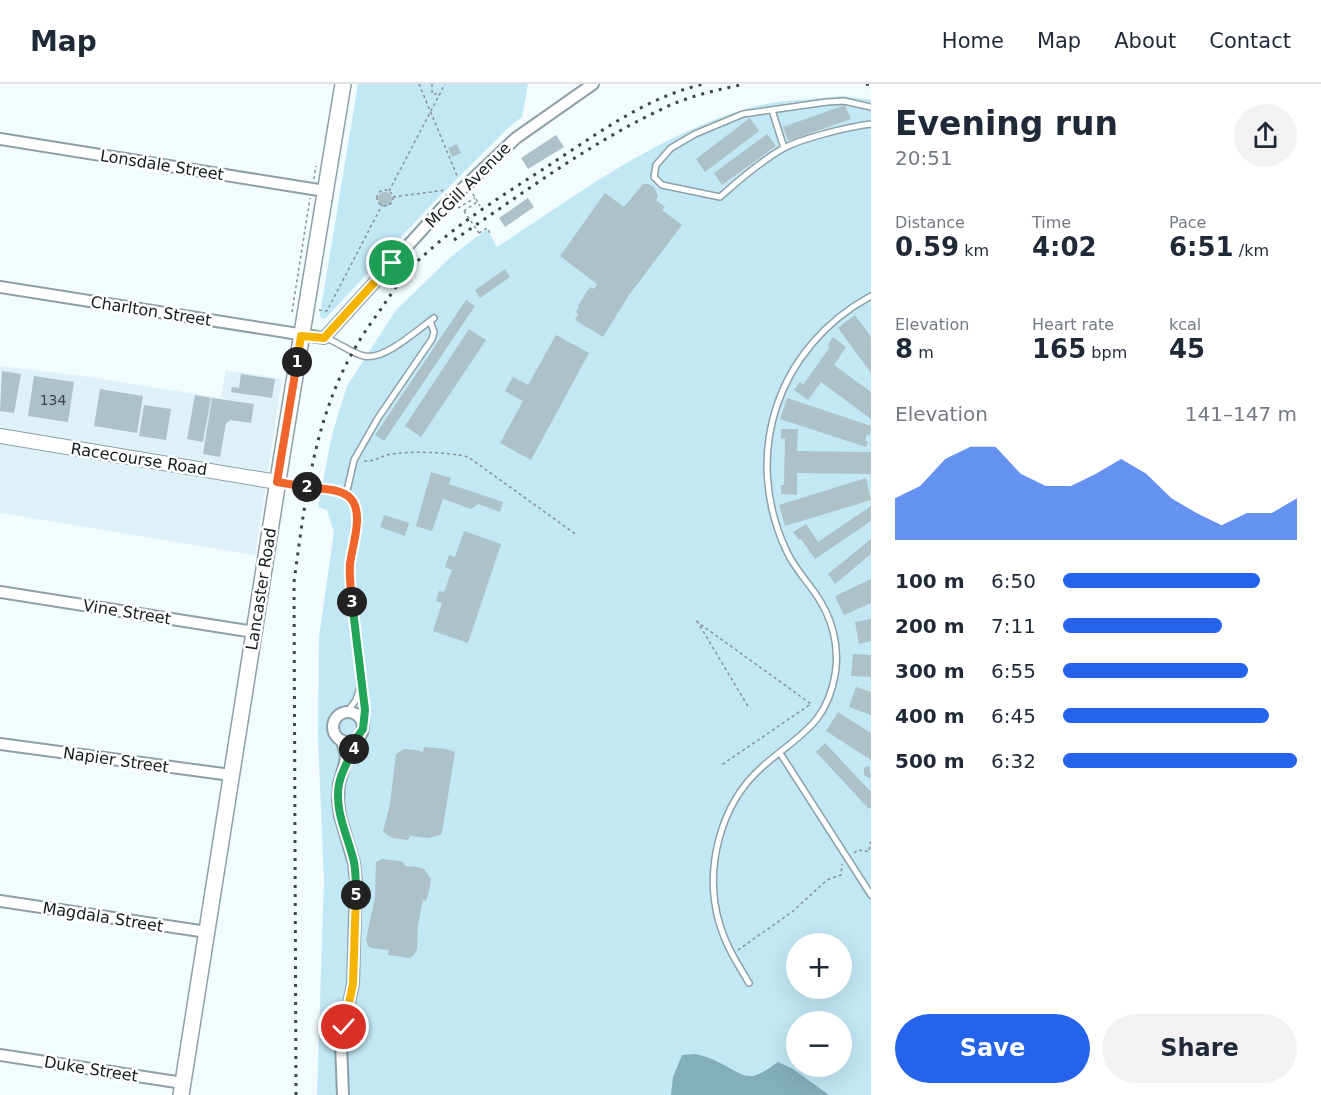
<!DOCTYPE html>
<meta charset="utf-8">
<style>
body{margin:0;font-family:"DejaVu Sans",sans-serif;background:#f2f2f3;color:#1f2937;height:100vh;display:flex;flex-direction:column;font-size:22px;white-space:nowrap}
*{box-sizing:border-box;margin:0}
p{font-size:20px;color:#747a83}
.icon{flex:none;width:33px;height:33px;fill:none;stroke:currentColor;stroke-width:2;stroke-linecap:round;stroke-linejoin:round}
.map{position:relative;flex:1;overflow:hidden}
.panel{display:flex;flex-direction:column;background:#fff;width:450px}
.panel>*{flex:none}
.buttons{position:absolute;left:786px;top:849px;display:grid;gap:12px}
.buttons a{display:grid;place-items:center;width:66px;height:66px;border-radius:50%;background:#fff;box-shadow:0 6px 24px #0002;font-size:30px}
.pin{position:absolute;display:grid;place-items:center;width:51px;height:51px;color:#fff;margin:-26px;border:3px solid #fff;border-radius:50%;box-shadow:0 2px 6px #0007}
.km{position:absolute;width:30px;height:30px;margin:-15px;border-radius:50%;background:#222;color:#fff;font-size:16px;line-height:30px;text-align:center}
.round{display:grid;place-items:center;flex:none;width:63px;height:63px;border-radius:32px;background:#f2f2f3}
.head{display:flex;align-items:center;justify-content:space-between;height:102px;padding:0 24px}
h1{font-size:33px;font-weight:800;line-height:45px}
.figures{display:grid;grid-template-columns:repeat(3,1fr);gap:9px;height:102px;padding:6px 24px}
.figures div{display:grid;align-content:center}
.figures b{font-size:26px;font-weight:800}
.figures small{font-size:16px;font-weight:400}
.figures p{font-size:16px}
.chart{height:168px;padding:12px 24px}
.chart p{display:flex;justify-content:space-between}
.chart svg{width:100%;height:108px;margin-top:6px;fill:#2563eb;opacity:.7}
.cta{display:flex;gap:12px;margin-top:auto;padding:12px 24px}
.cta a{flex:1;height:69px;border-radius:36px;background:#2563eb;color:#fff;font-size:24px;font-weight:800;line-height:69px;text-align:center}
.cta a+a{background:#f2f2f3;color:#1f2937}
ul{padding:0 24px;list-style:none;font-size:20px}
li{display:grid;grid-template-columns:96px 72px 1fr;align-items:center;height:45px}
li i{height:15px;border-radius:8px;background:#2563eb}
header{display:flex;align-items:center;gap:36px;box-sizing:border-box;height:84px;padding:0 30px;background:#fff;border-bottom:2px solid #e0e1e3}
header strong{font-size:28px}
nav{display:flex;gap:33px;margin-inline-start:auto;font-size:21px}
main{display:flex;flex:1;min-height:0}
.map>svg:first-child{display:block}
.built{fill:#dff1f8}
.green{fill:#c2e7f5;fill-rule:evenodd}
.water{fill:#83aebe}
.building{fill:#adc1c8}
.lines{fill:none;stroke-linecap:round;stroke-linejoin:round}
.service-casing{stroke:#8da0a8;stroke-width:8}
.minor-casing{stroke:#8da0a8;stroke-width:14}
.tertiary-casing{stroke:#8da0a8;stroke-width:16}
.secondary-casing{stroke:#8da0a8;stroke-width:18}
.path{stroke:#899194;stroke-width:1.5;stroke-dasharray:3 3;stroke-linecap:butt}
.service{stroke:#fff;stroke-width:5}
.minor{stroke:#fff;stroke-width:10}
.tertiary{stroke:#fff;stroke-width:14}
.secondary{stroke:#fff;stroke-width:15}
.rail{stroke:#3e4649;stroke-width:3;stroke-dasharray:3 6;stroke-linecap:butt}
.path-bridge{stroke:#899194;stroke-width:1.5;stroke-dasharray:3 3;stroke-linecap:butt}
.split-1-casing{stroke:#fff;stroke-width:12}
.split-2-casing{stroke:#fff;stroke-width:12}
.split-3-casing{stroke:#fff;stroke-width:12}
.split-4-casing{stroke:#fff;stroke-width:12}
.split-5-casing{stroke:#fff;stroke-width:12}
.split-6-casing{stroke:#fff;stroke-width:12}
.split-1{stroke:#f5b400;stroke-width:8}
.split-2{stroke:#f0652b;stroke-width:8}
.split-3{stroke:#f0652b;stroke-width:8}
.split-4{stroke:#22a559;stroke-width:8}
.split-5{stroke:#22a559;stroke-width:8}
.split-6{stroke:#f5b400;stroke-width:8}
.labels{text-anchor:middle;dominant-baseline:central;stroke-width:5;stroke-linejoin:round;paint-order:stroke}
.number-label{font-size:14px;fill:#3b4549}
.street-label{font-size:16px;fill:#151c1f;stroke:#fff}
</style>
<header>
<strong>Map</strong>
<nav><a>Home</a><a>Map</a><a>About</a><a>Contact</a></nav>
</header>
<main>
<div class="map">
<svg width="871" height="1011" viewBox="0 0 871 1011">
<rect width="100%" height="100%" fill="#f2fbfe"/>
<path class="built" d="M0 282 89 293 221 314 226 286 282 295 255 471 0 429Z"/>
<path class="green" d="M358 0H528L522 33 509 43 431 121 326 234 323 235 320 232 321 224Z
M843 12 871 16V1011H317L324 796 318 652 319 553 334 448 327 426 318 423 332 351 347 302 396 226 453 171 487 145 497 163C578 110 658 50 752 23 777 16 816 15 843 12ZM796 860H842V904H796ZM796 938H842V982H796Z"/>
<path class="water" d="M695 970C703 972 711 974 718 978 747 992 747 1001 778 978L793 985 829 1011H671L673 993 682 971Z"/>
<path class="building" d="M845 21 851 35 788 57 783 43Z
M750 34 759 47 705 88 696 75Z
M767 50 776 62 722 101 714 89Z
M556 51 564 63 528 85 521 74Z
M457 60 461 69 452 73 448 64Z
M643 100H648L654 103 658 112 656 116 665 123 662 126 682 141 629 211 603 253 575 236 578 230 576 228 579 223 578 222 587 207 591 203 594 205 597 200 560 172 605 109 624 123Z
M378 115a7 7 0 1 1 14 0a7 7 0 1 1-14 0Z
M528 114 534 123 505 143 499 134Z
M505 185 510 193 480 214 475 206Z
M466 216 475 222 384 357 375 351Z
M855 231 871 253V289L838 244Z
M469 245 486 256 421 353 405 342Z
M556 251 589 269 531 376 500 359 523 317 505 307 513 293 528 301Z
M833 253 846 263 834 281 871 308V335L821 298 808 316 794 306 800 298 803 301 830 263 828 261Z
M2 287 21 290 14 329 0 327Z
M241 290 275 295 272 314 231 308 232 303 239 304Z
M34 292 74 298 68 338 28 332Z
M100 305 143 312 137 349 94 342Z
M195 311 211 314 203 358 187 355Z
M212 314 254 320 251 339 231 336 226 339 220 373 203 370Z
M787 314 871 342 870 351 867 350 865 357H868L866 363 780 335Z
M144 321 171 325 166 356 139 352Z
M781 345H798L797 367 871 368V390L797 389V411L781 410V401H784L785 355 781 354Z
M431 388 451 394 449 400 503 418 500 428 478 420 471 425 443 415 432 447 416 442Z
M866 394 871 416 785 442 779 421Z
M871 422V437L815 475 801 455 799 456 793 448 806 440 818 458Z
M384 431 409 439 405 452 380 443Z
M464 447 501 460 468 559 433 547 442 519 436 517 439 507 444 508 452 486 445 483 449 471 455 473Z
M871 455V470L835 500 828 490Z
M871 495V519L844 531 835 512Z
M871 535V557L859 560 855 538Z
M853 570 871 571V593L851 592Z
M856 603 871 608V631L849 623Z
M838 628 871 649V676L826 647Z
M825 659 870 707 871 706V723L869 725 816 668Z
M424 663 446 665 455 668 442 749 440 751 429 754 410 752 408 756 393 754 387 751 383 747 390 720 396 670 404 665 416 666 423 668Z
M869 682 871 693 869 694 864 691V684Z
M382 775 399 777 403 778 405 782 418 783 424 785 431 795 429 807 426 817 423 816 418 840 417 865 414 871 410 874 388 871 389 866 371 864 368 862 366 856 375 813 376 778Z"/>
<g class="lines">
<defs>
<path id="service" d="M871 23 844 17 827 18 743 30 695 50 671 64 656 81 654 93 662 101 720 113C739 96 760 78 782 65 802 54 848 43 871 40
M772 26 784 64
M325 254C339 258 350 269 364 272 384 277 417 246 434 234
M279 398 342 409 353 417 356 426 350 490 360 602C364 615 366 626 362 640
M346 411 354 376 378 334 432 255 434 248 430 237
M347 628 356 616 360 603
M780 669 871 811
M749 899C737 879 725 860 719 838 704 785 720 721 761 684 796 652 826 643 835 591 840 562 832 533 815 509 806 496 794 483 787 468 741 371 777 263 871 212"/>
<path id="minor" d="M0 55 325 107
M0 203 324 254 443 123 516 54 593 0
M0 508 254 548
M333 643a15 15 0 1 1 30 0a15 15 0 1 1-30 0Z
M342 657 346 671 345 679 339 700 338 717 340 732 354 779 356 798 353 900 341 959 343 1011
M0 660 231 691
M0 817 207 848
M0 971 183 999"/>
<path id="tertiary" d="M0 352 277 398"/>
<path id="secondary" d="M181 1011 282 371 343 0"/>
</defs>
<use href="#service" class="service-casing"/>
<use href="#minor" class="minor-casing"/>
<use href="#tertiary" class="tertiary-casing"/>
<use href="#secondary" class="secondary-casing"/>
<path class="path" d="M419 0 458 94
M432 0V10H439
M314 95 316 82
M377 114a8 8 0 1 1 16 0a8 8 0 1 1-16 0Z
M389 107 445 0
M473 110 480 122
M393 113 446 106
M458 124 475 114
M464 127 477 118
M479 149 487 144 490 149
M319 226 327 227 382 121
M292 228 310 114
M364 377C374 378 381 372 391 370 412 367 449 368 468 373L577 451
M696 537 811 620 720 682
M697 537 749 624
M869 766 871 757
M854 769 858 766 871 768
M738 866 792 828 827 796 841 791 842 780"/>
<use href="#service" class="service"/>
<use href="#minor" class="minor"/>
<use href="#tertiary" class="tertiary"/>
<use href="#secondary" class="secondary"/>
<path class="rail" d="M866 0 871 1
M454 156C522 110 588 60 662 25 688 12 717 6 745 0
M296 1011 294 498C305 417 314 331 358 259 365 247 373 236 381 225 393 207 407 186 423 172 461 137 505 110 548 82 597 50 646 13 704 0"/>
<path class="path-bridge" d="M464 127 479 149"/>
</g>
<g class="lines">
<defs>
<path id="split-1" d="M297 278 301 252 324 254 392 179"/>
<path id="split-2" d="M297 278 277 398 307 403"/>
<path id="split-3" d="M307 403C319 405 337 404 348 412 366 426 352 461 350 480 349 492 351 505 352 518"/>
<path id="split-4" d="M352 518 365 626 363 645 355 656 354 665"/>
<path id="split-5" d="M354 665C348 677 342 686 339 700 334 727 348 752 354 778 356 789 356 800 356 811"/>
<path id="split-6" d="M344 943 353 900 356 811"/>
</defs>
<use href="#split-1" class="split-1-casing"/>
<use href="#split-2" class="split-2-casing"/>
<use href="#split-3" class="split-3-casing"/>
<use href="#split-4" class="split-4-casing"/>
<use href="#split-5" class="split-5-casing"/>
<use href="#split-6" class="split-6-casing"/>
<use href="#split-1" class="split-1"/>
<use href="#split-2" class="split-2"/>
<use href="#split-3" class="split-3"/>
<use href="#split-4" class="split-4"/>
<use href="#split-5" class="split-5"/>
<use href="#split-6" class="split-6"/>
</g>
<g class="labels">
<g class="number-label">
<text x="53" y="316">134</text>
</g>
<g class="street-label">
<text transform="translate(162 81) rotate(9)">Lonsdale Street</text>
<text transform="translate(468 101) rotate(-45)">McGill Avenue</text>
<text transform="translate(151 227) rotate(9)">Charlton Street</text>
<text transform="translate(139 375) rotate(9)">Racecourse Road</text>
<text transform="translate(261 505) rotate(-81)">Lancaster Road</text>
<text transform="translate(127 528) rotate(9)">Vine Street</text>
<text transform="translate(116 676) rotate(8)">Napier Street</text>
<text transform="translate(103 833) rotate(9)">Magdala Street</text>
<text transform="translate(91 985) rotate(9)">Duke Street</text>
</g>
</g>
</svg>
<div class="buttons">
<a>+</a>
<a>−</a>
</div>
<div class="pin" style="left:392px;top:179px;background:#1e9e55"><svg class="icon" aria-label="arrive" viewBox="0 0 24 24"><path d="M6 21V4h12l-3 4 3 4H6"/></svg></div>
<div class="pin" style="left:344px;top:943px;background:#d93025"><svg class="icon" aria-label="check" viewBox="0 0 24 24"><path d="M5 12l5 5 9-10"/></svg></div>
<b class="km" style="left:297px;top:278px">1</b>
<b class="km" style="left:307px;top:403px">2</b>
<b class="km" style="left:352px;top:518px">3</b>
<b class="km" style="left:354px;top:665px">4</b>
<b class="km" style="left:356px;top:811px">5</b>
</div>
<section class="panel">
<div class="head"><div><h1>Evening run</h1><p>20:51</p></div><a class="round"><svg class="icon" aria-label="share" viewBox="0 0 24 24"><path d="M12 15V3M7 8l5-5 5 5M5 13v7h14v-7"/></svg></a></div>
<div class="figures">
<div><p>Distance</p><b>0.59<small> km</small></b></div>
<div><p>Time</p><b>4:02</b></div>
<div><p>Pace</p><b>6:51<small> /km</small></b></div>
</div>
<div class="figures">
<div><p>Elevation</p><b>8<small> m</small></b></div>
<div><p>Heart rate</p><b>165<small> bpm</small></b></div>
<div><p>kcal</p><b>45</b></div>
</div>
<div class="chart"><p><span>Elevation</span>141–147 m</p>
<svg viewBox="0 0 160 44" preserveAspectRatio="none"><path d="M0 44V27L10 22L20 11L30 6L40 6L50 17L60 22L70 22L80 17L90 11L100 17L110 27L120 33L130 38L140 33L150 33L160 27V44z"/></svg>
</div>
<ul>
<li><b>100 m</b>6:50<i style="width:84%"></i></li>
<li><b>200 m</b>7:11<i style="width:68%"></i></li>
<li><b>300 m</b>6:55<i style="width:79%"></i></li>
<li><b>400 m</b>6:45<i style="width:88%"></i></li>
<li><b>500 m</b>6:32<i style="width:100%"></i></li>
</ul>
<div class="cta"><a>Save</a><a>Share</a></div>
</section>
</main>
